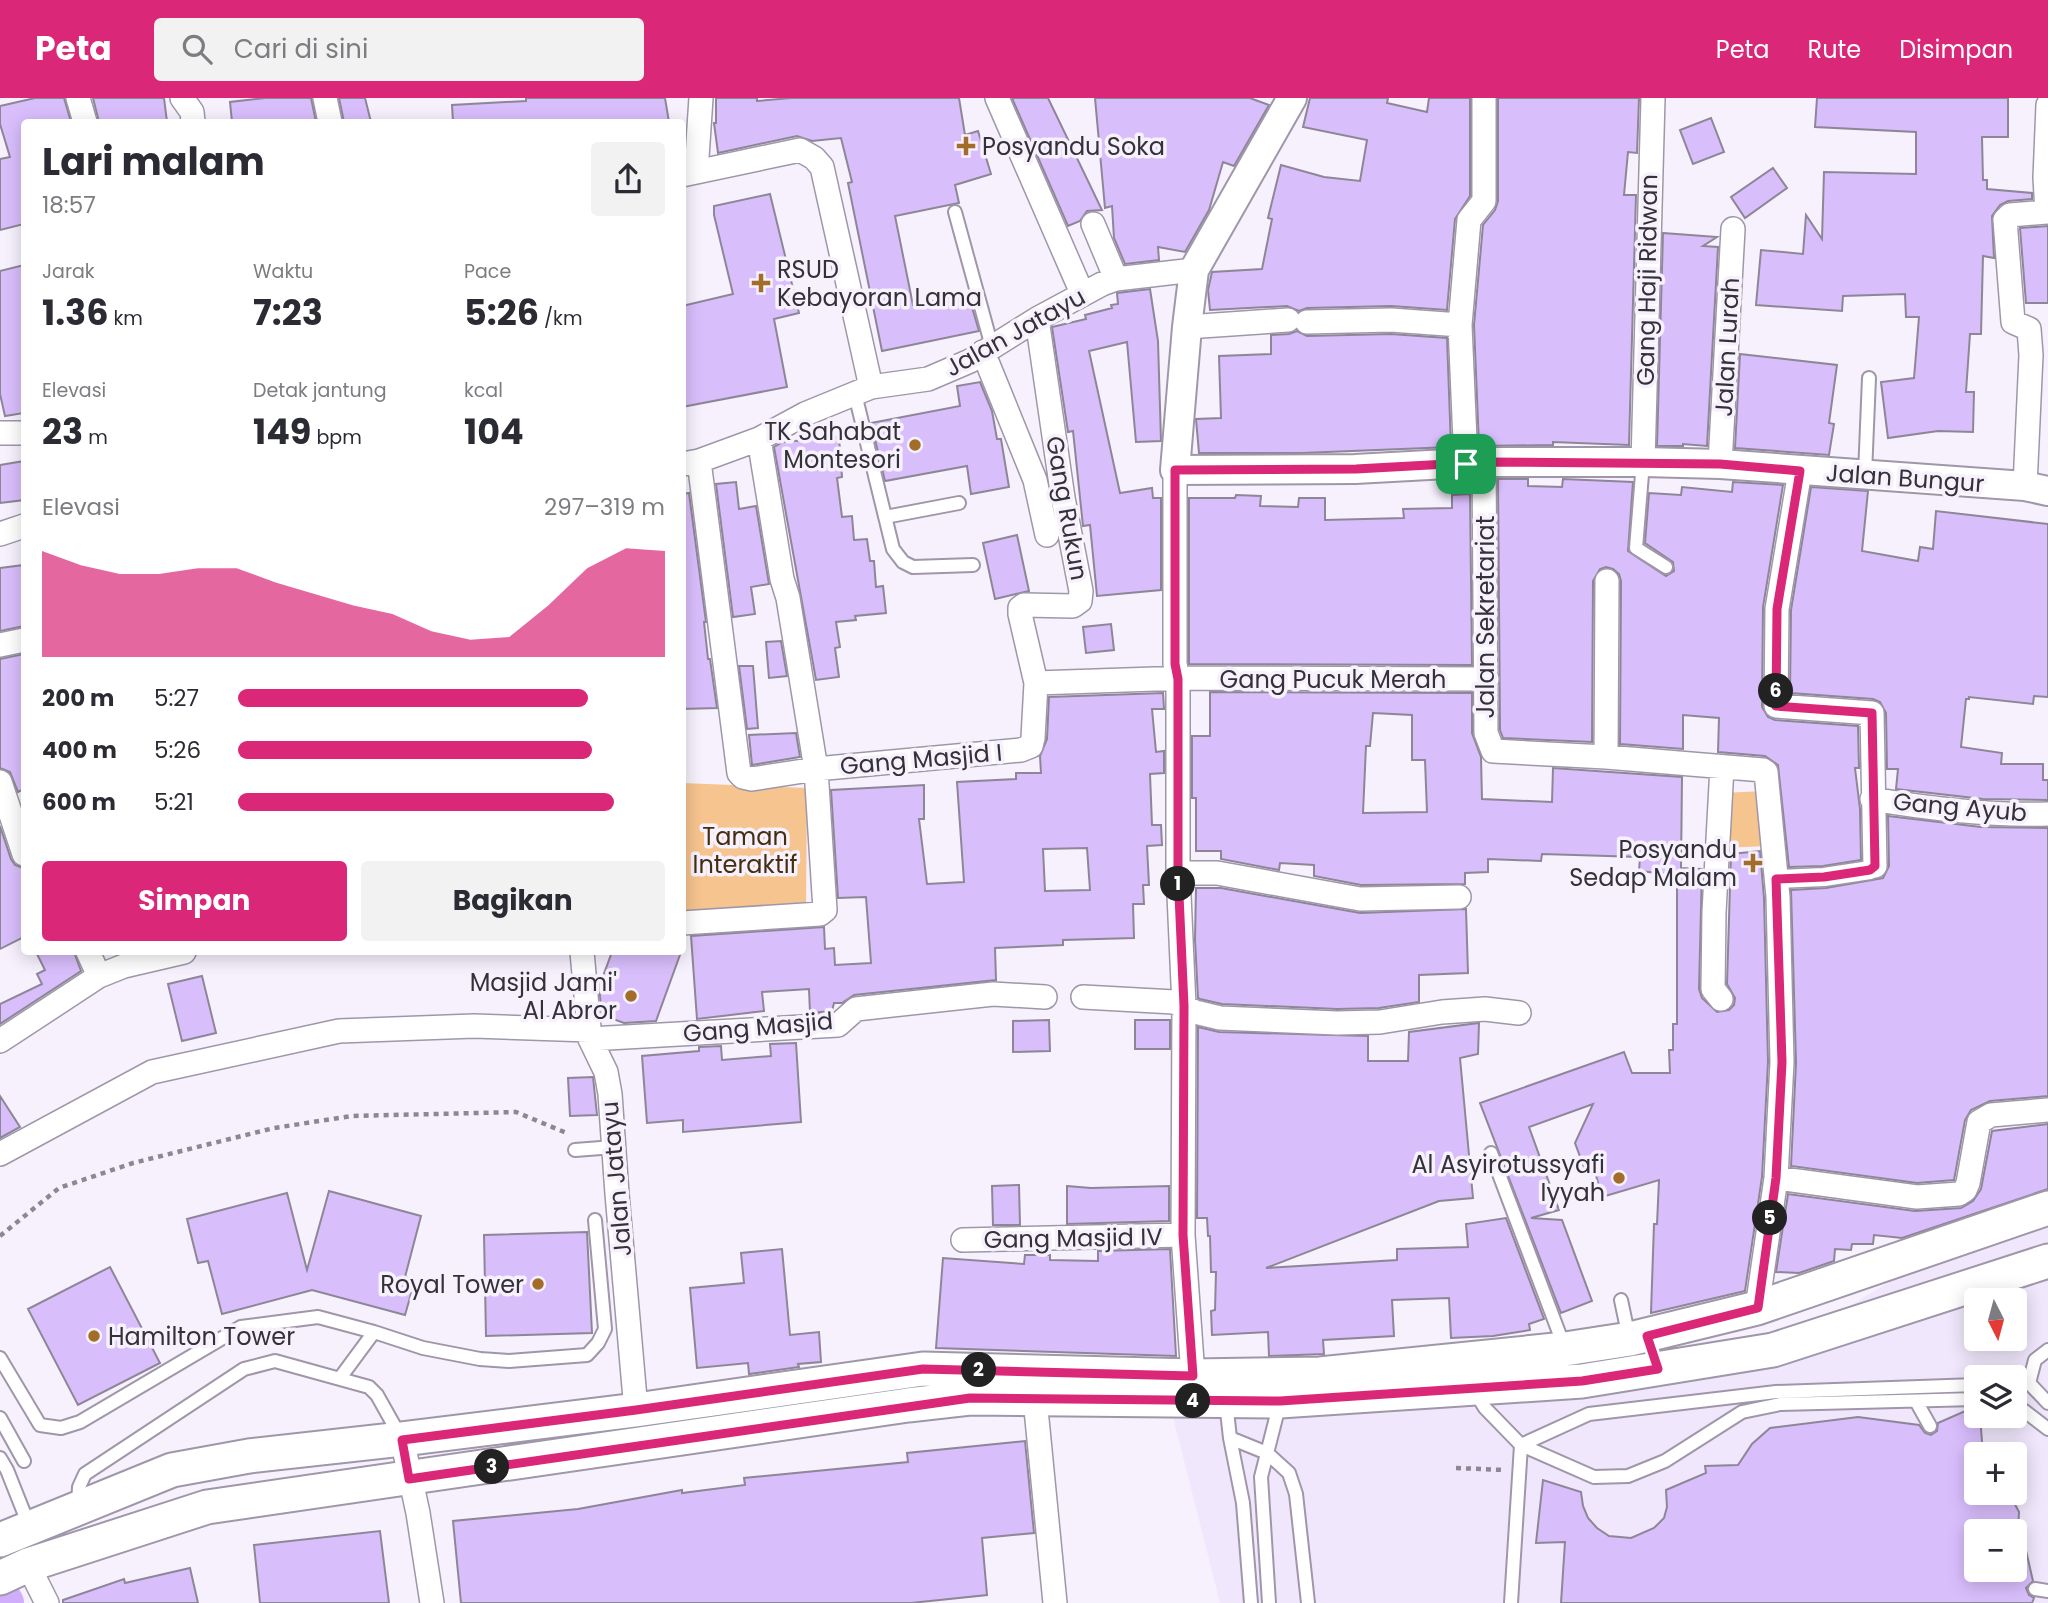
<!DOCTYPE html>
<html lang="id">
<meta charset="utf-8">
<style>
body{margin:0;font-family:Poppins,sans-serif;background:#f2f2f3;color:#2b2b33;height:100vh;display:flex;flex-direction:column;font-size:26px;white-space:nowrap}
*{box-sizing:border-box;margin:0}
p{font-size:23px;color:#7c7c81}
.icon{flex:none;width:38px;height:38px;fill:none;stroke:currentColor;stroke-width:2;stroke-linecap:round;stroke-linejoin:round}
.map{position:relative;flex:1;overflow:hidden}
.panel{position:absolute;left:21px;top:21px;width:665px;height:836px;display:flex;flex-direction:column;background:#fff;border-radius:7px;box-shadow:0 4px 18px #0003}
.panel>*{flex:none}
.needle{width:46px;rotate:174deg}
.controls{position:absolute;left:1964px;top:1190px;display:grid;gap:14px}
.controls a{display:grid;place-items:center;width:63px;height:63px;border-radius:7px;background:#fff;box-shadow:0 4px 18px #0003;font-size:35px}
.pin{position:absolute;display:grid;place-items:center;width:60px;height:60px;color:#fff;margin:-30px;border-radius:14px;box-shadow:0 4px 10px #0006}
.km{position:absolute;width:35px;height:35px;margin:-18px;border-radius:50%;background:#222;color:#fff;font-size:19px;line-height:35px;text-align:center}
.round{display:grid;place-items:center;flex:none;width:74px;height:74px;border-radius:7px;background:#f2f2f3}
.headline{display:flex;align-items:center;justify-content:space-between;height:119px;padding:0 21px}
h1{font-size:38px;font-weight:700;line-height:52px}
.metrics{display:grid;grid-template-columns:repeat(3,1fr);gap:10px;height:119px;padding:7px 21px}
.metrics div{display:grid;align-content:center}
.metrics b{font-size:35px;font-weight:700}
.metrics small{font-size:19px;font-weight:400}
.metrics p{font-size:19px}
.chart{height:196px;padding:14px 21px}
.chart p{display:flex;justify-content:space-between}
.chart svg{width:100%;height:126px;margin-top:7px;fill:#db2777;opacity:.7}
.action{display:flex;gap:14px;margin-top:auto;padding:14px 21px}
.action a{flex:1;height:80px;border-radius:7px;background:#db2777;color:#fff;font-size:28px;font-weight:700;line-height:80px;text-align:center}
.action a+a{background:#f2f2f3;color:#2b2b33}
ul{padding:0 21px;list-style:none;font-size:23px}
li{display:grid;grid-template-columns:112px 84px 1fr;align-items:center;height:52px}
li i{height:18px;border-radius:9px;background:#db2777}
header{display:flex;align-items:center;gap:42px;box-sizing:border-box;height:98px;padding:0 35px;background:#db2777;color:#fff}
header strong{font-size:33px}
nav{display:flex;gap:38px;margin-inline-start:auto;font-size:24px}
.search{width:490px;height:63px;background:#f2f2f3;display:flex;align-items:center;gap:18px;box-sizing:border-box;padding:0 24px;border-radius:7px;color:#7c7c81;font-size:26px}
.map>svg:first-child{display:block}
.built{fill:#f0e7fc;fill-rule:evenodd}
.green{fill:#f6c48e}
.lines{fill:none;stroke-linecap:round;stroke-linejoin:round}
.river{stroke:#d1aefc;stroke-width:42}
.building{fill:#d9befc;stroke:#8d8697;stroke-width:2;fill-rule:evenodd}
.service-casing{stroke:#9f97a9;stroke-width:16}
.pedestrian-casing{stroke:#9f97a9;stroke-width:21}
.minor-casing{stroke:#9f97a9;stroke-width:26}
.tertiary-casing{stroke:#9f97a9;stroke-width:32}
.secondary-casing{stroke:#9f97a9;stroke-width:37}
.path{stroke:#8c8892;stroke-width:4.5;stroke-dasharray:5 5;stroke-linecap:butt}
.service{stroke:#fff;stroke-width:12}
.pedestrian{stroke:#fff;stroke-width:18}
.minor{stroke:#fff;stroke-width:23}
.tertiary{stroke:#fff;stroke-width:28}
.secondary{stroke:#fff;stroke-width:33}
.route-casing{stroke:#fff;stroke-width:14}
.route{stroke:#db2777;stroke-width:9}
.poi-dot{fill:#a36c28;stroke:#f6f1fd;stroke-width:2.5}
.labels{text-anchor:middle;dominant-baseline:central;stroke-width:7;stroke-linejoin:round;paint-order:stroke}
.poi-label{font-size:24px;fill:#343138;stroke:#f6f1fd;text-anchor:end}
.street-label{font-size:24px;fill:#343138;stroke:#f6f1fd}
.park-label{font-size:24px;fill:#462d0f;stroke:#f6f1fd}
</style>
<header>
<strong>Peta</strong>
<div class="search"><svg class="icon" aria-label="search" viewBox="0 0 24 24"><circle cx="10" cy="10" r="6"/><path d="M15 15l6 6"/></svg>Cari di sini</div>
<nav><a>Peta</a><a>Rute</a><a>Disimpan</a></nav>
</header>
<div class="map">
<svg width="2048" height="1505" viewBox="0 0 2048 1505">
<rect width="100%" height="100%" fill="#f6f1fd"/>
<path class="built" d="M2048 1088V1505H1220L1170 1307 1775 1253ZM1976 1202H2014V1241H1976ZM1976 1279H2014V1318H1976ZM1976 1356H2014V1395H1976ZM1976 1433H2014V1472H1976Z"/>
<path class="green" d="M682 685 807 690 806 810 686 819 682 779Z
M1764 693 1767 748 1722 750V695Z"/>
<g class="lines">
<path class="river" d="M0 1501 3 1505"/>
</g>
<path class="building" d="M35 0H64L71 24H24V126L0 132V61L10 59 0 26V8Z
M93 0H164L167 24H99Z
M265 0H311L316 24H232L230 4Z
M339 0H365L371 24H344Z
M526 0H665L669 24H453L452 7 526 3Z
M716 0H757V3L791 0H959L965 37 978 33 991 76 955 87 959 105 895 118 913 207 968 196 979 233 882 253 848 85 852 84 841 40 812 43 797 38 718 55 714 25H716Z
M1012 0H1048L1102 112 1087 113 1080 123 1068 128Z
M1095 0H1250L1269 7 1234 68 1223 64 1209 112 1185 154 1158 149 1159 162 1125 166 1114 140 1112 108 1105 110Z
M1310 0H1388L1387 5 1427 14 1429 0H1470V98L1455 121 1447 212 1391 208 1307 210 1299 213 1287 208 1210 212 1208 192 1212 174 1262 171 1272 121 1268 120 1281 67 1324 79 1360 83 1367 42 1303 29Z
M1498 0H1639L1637 55 1628 54 1624 97H1636L1629 347 1553 344V347L1479 348 1474 227 1483 127 1495 112 1498 103Z
M1817 0H2008V39H1982L1983 82H1987V91L2032 95V101L2008 103 2000 107 1992 118 1994 160 1983 158 1981 236H1970L1966 294H1974L1973 334 1938 333 1888 340 1881 284 1914 280 1919 219H1906L1905 196 1843 198 1842 213 1756 207 1761 152 1803 156 1806 117 1822 141 1824 74 1916 76V34L1815 29Z
M1711 20 1724 54 1693 66 1680 32Z
M1773 70 1787 90 1745 120 1731 99Z
M770 96 799 215 774 221 787 289 682 309V208L733 196 714 117V108Z
M2048 128V205H2026L2020 130Z
M1663 135 1717 139 1703 148 1718 149 1707 348 1683 346V348H1657Z
M24 167V315L5 318 0 296V173Z
M1150 191 1158 243 1161 343 1136 344 1127 244 1089 253 1120 395 1152 390 1153 400H1161V492L1097 498 1090 427 1083 428 1073 333 1068 334 1052 229 1086 221 1085 217 1112 210 1111 207 1118 206 1117 195Z
M1297 233 1307 238 1391 236 1447 240 1451 349 1302 355H1199L1196 321 1221 320 1219 258 1271 256V237L1289 236Z
M1740 256 1837 267 1829 325 1834 326 1829 357 1735 350Z
M980 284 992 313 997 341H1001L1009 389 971 396 967 368 885 383 871 325 960 308 957 288Z
M839 339 842 379 837 380 842 419 852 418 854 442 867 441 870 463H874L876 489 883 488 886 515 855 518 856 522 836 524 840 549 835 550 839 579 816 582 774 349 783 344Z
M24 363V402L0 405V367Z
M1498 381H1528V388L1562 389 1563 381 1633 384 1628 453 1666 478 1674 473 1673 464 1645 445 1649 395 1681 397 1682 389 1732 394 1733 384 1783 387 1763 509 1762 609 1768 619 1775 622 1858 628 1859 670H1855L1860 711 1861 762 1823 768 1789 769 1778 667 1765 658 1718 654 1719 620 1683 617V651L1620 646 1621 483 1619 476 1613 471 1606 469 1600 471 1593 483 1592 644 1503 640 1500 632Z
M736 384 739 411 756 408 769 486 751 489 755 516 733 519 716 386Z
M1811 389 1868 393 1862 453 1918 463 1920 449 1933 451 1936 413 2048 426V599L2034 598 2033 606 1969 599V601H1966L1961 649 2002 655 2001 666H2043V682H2048V702L1983 701 1896 691 1898 671H1887L1886 615 1880 604 1873 601 1790 595 1791 512Z
M689 395 706 524H704L708 561H710L717 610 682 611V396Z
M1470 396 1472 567 1189 566V400H1235L1236 397 1261 398 1260 408 1298 409 1299 400H1325V422L1404 420 1403 411 1452 410V397Z
M1017 437 1029 493 995 501 983 445Z
M24 467V528L0 533V470Z
M1111 526 1114 552 1086 555 1083 529Z
M781 543 787 578 769 580 766 544Z
M24 556V691L18 694 10 674 0 670V561Z
M739 568H753L758 630 747 631Z
M1210 594 1472 595V635L1481 659 1482 701 1552 704 1553 670 1682 679 1681 770 1702 771 1699 891 1702 900 1717 914 1729 912 1734 907 1735 900 1727 886 1731 756 1760 753 1764 800 1768 964 1762 1079 1745 1193 1651 1215 1654 1126H1657L1659 1082 1602 1099 1595 1074 1585 1072 1575 1045 1593 1006 1529 1029 1559 1112 1531 1120 1562 1122 1592 1203 1561 1215 1480 1005 1624 954 1632 975H1670L1669 952H1673V926H1677V777L1639 773 1640 759 1542 756 1541 763 1488 761V774L1465 775V786L1361 787 1314 778V767L1280 765 1279 772 1221 761V753H1196V700H1192V638H1210ZM1373 615 1412 617V662H1425L1427 714 1363 715 1366 648H1370Z
M1163 595 1164 611H1152L1156 654 1164 653V675L1150 676 1152 727H1161L1162 747 1147 748 1149 787H1143L1144 806H1133L1134 840 1063 842V847L995 850 996 882 854 897 842 905H834L832 913 810 915 809 891 762 894 764 913 697 921 691 838 824 829 825 851 834 850 835 867 871 865 866 799 838 800 831 692 924 687V721H919L927 786 964 784 957 684 1016 681V675H1041L1040 658 1047 641 1049 599ZM1087 750 1090 792 1045 793 1043 751Z
M796 635 800 659 752 667 749 637Z
M1888 718 1981 729 2048 730V998L1990 1003 1971 1012 1965 1022 1954 1082 1917 1085 1791 1068 1796 965 1791 792 1826 790 1883 780 1889 768Z
M0 728 11 761 15 767 23 770 24 774V839L0 851Z
M1196 790H1221L1360 815 1466 811 1468 875 1419 877V904L1379 910 1337 911 1222 906 1200 901 1198 900 1195 842Z
M36 854H74L81 873 0 926V906L42 886 37 876 45 872Z
M612 854H681L656 923 624 925 602 917 599 889Z
M202 878 216 935 182 943 168 886Z
M1049 922 1050 953 1013 954V923Z
M1135 922H1170V951H1135Z
M1479 925 1478 956 1460 960 1473 1100 1439 1103 1266 1170 1397 1162V1151L1468 1149 1466 1126 1506 1120 1544 1221 1529 1226 1530 1232 1493 1238 1451 1240 1449 1200 1392 1202 1394 1238 1323 1242 1324 1256 1269 1258 1268 1234 1212 1237 1211 1213 1215 1212 1216 1174H1211L1210 1138H1208L1207 1120H1197L1198 929 1219 934 1368 938V963H1408L1409 934Z
M796 945 801 1024 683 1034V1022L647 1025 642 958 699 953V949L721 948 722 962 771 958 770 946Z
M593 979 597 1017 570 1018 568 980Z
M0 998 20 1029 0 1040Z
M2048 1026V1091L1902 1140 1874 1137 1873 1146H1852L1851 1152 1835 1151 1834 1163 1799 1175 1776 1174 1788 1096 1915 1113 1961 1110 1973 1103 1981 1091 1992 1033Z
M1019 1087 1020 1127H993L992 1088Z
M1067 1088 1091 1090 1169 1088V1123L1067 1126Z
M329 1093 421 1118 405 1179 415 1182 405 1217 312 1192 222 1216 208 1163 198 1165 187 1121 287 1095 307 1172Z
M587 1134 592 1235 486 1238 484 1137Z
M782 1151 790 1237 819 1234 821 1264 798 1266 799 1269 749 1276 748 1265 697 1270 690 1190 744 1185 741 1155Z
M1170 1151 1176 1258 936 1250 943 1160 1024 1166 1025 1157H1050V1162L1098 1163V1153Z
M110 1169 160 1265 78 1307 28 1211Z
M1972 1310H1976V1318H1980L1983 1356H1976V1395H2009L2019 1414 2018 1433H1976V1472H2014V1436L2022 1435 2033 1483 2026 1490 2029 1497 2034 1500 2032 1505H1561L1565 1444 1536 1445 1543 1382 1581 1394 1583 1408 1588 1420 1597 1430 1609 1438 1631 1440 1654 1430 1664 1420 1667 1409 1666 1392 1706 1375 1705 1368 1738 1367 1752 1346 1770 1330 1858 1319 1919 1327 1925 1335 1931 1337 1937 1333 1938 1325Z
M1025 1343 1034 1435 982 1440 987 1497 911 1505H461L453 1423 578 1411 682 1392V1395L745 1387 744 1380 908 1364 907 1355Z
M380 1433 389 1505H260L254 1447Z
M190 1470 198 1505H63V1502L124 1481 125 1485Z"/>
<g class="lines">
<defs>
<path id="service" d="M955 114 992 249
M855 296 893 451 903 464 913 469 973 467
M1643 364 1636 450 1666 469
M1865 376 1869 280
M885 419 959 405
M575 1052 614 1049
M1491 1055 1564 1248
M1621 1202 1629 1240
M0 1260 40 1327 61 1330 80 1324 241 1229 318 1219 374 1234 423 1250 480 1261 509 1263 587 1257 598 1245 605 1231 595 1122
M340 1280 374 1234
M2029 1285 2035 1262 2048 1252
M2014 1286 2029 1285 2048 1305
M1475 1294 1485 1310 1521 1347 1594 1379 1628 1378 1665 1363 1742 1314 1780 1306 1976 1301
M1916 1303 1930 1328
M1226 1304 1230 1340 1243 1405 1251 1505
M2014 1305 2048 1331
M0 1320 24 1363
M1230 1340 1267 1355 1289 1375 1296 1396 1308 1505
M1521 1347 1589 1316 1776 1294 1976 1287
M0 1360 7 1372 30 1430
M78 1408 79 1389 85 1376 244 1271 275 1263 369 1289 377 1297 400 1338
M2035 1491 2048 1493
M1269 1505 1261 1379 1280 1304
M1511 1505 1521 1347"/>
<path id="pedestrian" d="M1776 781 1824 779 1870 772 1875 768"/>
<path id="minor" d="M78 0 85 24
M182 0 192 14 193 24
M325 0 330 24
M997 0 1082 195
M696 74 701 0
M682 77 800 52 814 60 822 69 871 289
M1093 126 1116 181
M1307 224 1391 222 1460 227
M1187 229 1288 222
M983 254 1035 382 1047 437
M0 335H24
M699 363 739 675 743 679 752 681 816 671 1021 652 1031 648 1033 640 1036 585 1185 580 1487 581
M1484 364 1486 635 1493 653 1606 659 1763 672 1766 674 1778 799 1782 964 1776 1080
M1643 364 1653 0
M682 366 699 363 759 341 805 316 871 289 928 281 970 263 1037 221 1102 186 1116 181 1194 172
M1466 366 1460 227 1469 122 1484 103V0
M1720 366 1733 131
M1175 372V566L1178 581V775L1184 908 1183 1137 1193 1278
M1800 373 1777 511 1776 608 1872 615 1875 768
M2025 388 2031 257 2029 231 2013 224 2005 122 2010 117 2047 114 2045 80 2048 7
M0 436 24 428
M0 547 24 542
M1036 585 1020 516V510L1024 507 1073 508 1080 503 1081 493 1063 400 1037 221
M1606 659 1607 483
M0 684 24 756
M1872 701C1931 711 1989 718 2048 716
M1178 775H1217L1360 801 1459 799
M682 825 820 816 825 812 816 671 788 500 782 481 759 341
M88 854 99 878
M582 854 590 941 606 974 610 996 617 1096 636 1312
M1083 899 1174 904 1195 914 1220 920 1337 925 1380 924 1442 914 1485 911 1519 915
M1721 901 1713 891 1714 814 1722 669
M590 941 838 927 856 911 993 896 1045 899
M0 943 99 878 124 868 184 854
M0 1056 152 974 339 933 474 928 589 932
M963 1142 1183 1137
M1757 1210 1776 1080 1917 1099 1959 1096 1965 1092 1968 1085 1979 1024 1991 1017 2048 1012
M1035 1301 1055 1505
M402 1341 418 1415 432 1505
M28 1467 47 1505"/>
<path id="tertiary" d="M1292 0 1194 172 1187 229 1175 372 1355 371 1484 364H1643L1720 366 2025 388 2048 393"/>
<path id="secondary" d="M0 1442 172 1372 249 1358 402 1341 636 1312 923 1271 1193 1278 1320 1276 1565 1251 1630 1241 1757 1210 2048 1110
M0 1480 28 1467 207 1409 908 1307 970 1300 1280 1303 1582 1283 1773 1252 2048 1163"/>
</defs>
<use href="#service" class="service-casing"/>
<use href="#pedestrian" class="pedestrian-casing"/>
<use href="#minor" class="minor-casing"/>
<use href="#tertiary" class="tertiary-casing"/>
<use href="#secondary" class="secondary-casing"/>
<path class="path" d="M0 1138 59 1090 133 1065 274 1030 352 1018 516 1014 569 1036
M1456 1370 1505 1372"/>
<use href="#service" class="service"/>
<use href="#pedestrian" class="pedestrian"/>
<use href="#minor" class="minor"/>
<use href="#tertiary" class="tertiary"/>
<use href="#secondary" class="secondary"/>
</g>
<g class="lines">
<defs>
<path id="route" d="M1484 364 1720 366 1800 373 1777 511 1776 608 1872 615 1875 768 1870 772 1824 779 1776 781 1782 964 1776 1080 1758 1210 1647 1238 1658 1271 1582 1283 1280 1303 970 1300 409 1381 402 1342 636 1312 923 1271 1193 1278 1183 1137 1184 908 1178 775V581L1175 566V372L1356 371Z"/>
</defs>
<use href="#route" class="route-casing"/>
<use href="#route" class="route"/>
</g>
<g class="poi-dot">
<path d="M962.5 37.5h7v7h7v7h-7v7h-7v-7h-7v-7h7z"/>
<path d="M757.5 174.5h7v7h7v7h-7v7h-7v-7h-7v-7h7z"/>
<circle cx="915" cy="347" r="7"/>
<path d="M1749.5 754.5h7v7h7v7h-7v7h-7v-7h-7v-7h7z"/>
<circle cx="631" cy="898" r="7"/>
<circle cx="1619" cy="1080" r="7"/>
<circle cx="538" cy="1186" r="7"/>
<circle cx="94" cy="1238" r="7"/>
</g>
<g class="labels">
<g class="poi-label">
<text x="982" y="48" text-anchor="start">Posyandu Soka</text>
<text x="777" y="171" text-anchor="start">RSUD<tspan x="777" dy="28">Kebayoran Lama</tspan></text>
<text x="901" y="333">TK Sahabat<tspan x="901" dy="28">Montesori</tspan></text>
<text x="1737" y="751">Posyandu<tspan x="1737" dy="28">Sedap Malam</tspan></text>
<text x="617" y="884">Masjid Jami'<tspan x="617" dy="28">Al Abror</tspan></text>
<text x="1605" y="1066">Al Asyirotussyafi<tspan x="1605" dy="28">Iyyah</tspan></text>
<text x="524" y="1186">Royal Tower</text>
<text x="108" y="1238" text-anchor="start">Hamilton Tower</text>
</g>
<g class="street-label">
<text transform="translate(1647 182) rotate(-89)">Gang Haji Ridwan</text>
<text transform="translate(1015 234) rotate(-29)">Jalan Jatayu</text>
<text transform="translate(1727 249) rotate(-87)">Jalan Lurah</text>
<text transform="translate(1905 380) rotate(4)">Jalan Bungur</text>
<text transform="translate(1067 410) rotate(80)">Gang Rukun</text>
<text transform="translate(1485 519) rotate(-90)">Jalan Sekretariat</text>
<text x="1333" y="581">Gang Pucuk Merah</text>
<text transform="translate(921 661) rotate(-5)">Gang Masjid I</text>
<text transform="translate(1960 709) rotate(5)">Gang Ayub</text>
<text transform="translate(758 929) rotate(-5)">Gang Masjid</text>
<text transform="translate(616 1081) rotate(-95)">Jalan Jatayu</text>
<text transform="translate(1073 1140) rotate(-1)">Gang Masjid IV</text>
</g>
<g class="park-label">
<text x="745" y="738">Taman<tspan x="745" dy="28">Interaktif</tspan></text>
</g>
</g>
</svg>
<div class="controls">
<a><svg class="needle" viewBox="-14 -14 28 28"><path d="M0-13l5 13h-10z" fill="#e53935"/><path d="M0 13l5-13h-10z" fill="#7c7c81"/></svg></a>
<a><svg class="icon" aria-label="layers" viewBox="0 0 24 24"><path d="M12 4l9 5-9 5-9-5zM3 14l9 5 9-5"/></svg></a>
<a>+</a>
<a>−</a>
</div>
<div class="pin" style="left:1466px;top:366px;background:#1e9e55"><svg class="icon" aria-label="arrive" viewBox="0 0 24 24"><path d="M6 21V4h12l-3 4 3 4H6"/></svg></div>
<b class="km" style="left:1178px;top:786px">1</b>
<b class="km" style="left:979px;top:1272px">2</b>
<b class="km" style="left:492px;top:1369px">3</b>
<b class="km" style="left:1193px;top:1303px">4</b>
<b class="km" style="left:1770px;top:1120px">5</b>
<b class="km" style="left:1776px;top:593px">6</b>
<section class="panel">
<div class="headline"><div><h1>Lari malam</h1><p>18:57</p></div><a class="round"><svg class="icon" aria-label="share" viewBox="0 0 24 24"><path d="M12 15V3M7 8l5-5 5 5M5 13v7h14v-7"/></svg></a></div>
<div class="metrics">
<div><p>Jarak</p><b>1.36<small> km</small></b></div>
<div><p>Waktu</p><b>7:23</b></div>
<div><p>Pace</p><b>5:26<small> /km</small></b></div>
</div>
<div class="metrics">
<div><p>Elevasi</p><b>23<small> m</small></b></div>
<div><p>Detak jantung</p><b>149<small> bpm</small></b></div>
<div><p>kcal</p><b>104</b></div>
</div>
<div class="chart"><p><span>Elevasi</span>297–319 m</p>
<svg viewBox="0 0 160 44" preserveAspectRatio="none"><path d="M0 44V7L10 12L20 15L30 15L40 13L50 13L60 18L70 22L80 26L90 29L100 35L110 38L120 37L130 26L140 13L150 6L160 7V44z"/></svg>
</div>
<ul>
<li><b>200 m</b>5:27<i style="width:82%"></i></li>
<li><b>400 m</b>5:26<i style="width:83%"></i></li>
<li><b>600 m</b>5:21<i style="width:88%"></i></li>
</ul>
<div class="action"><a>Simpan</a><a>Bagikan</a></div>
</section>
</div>
